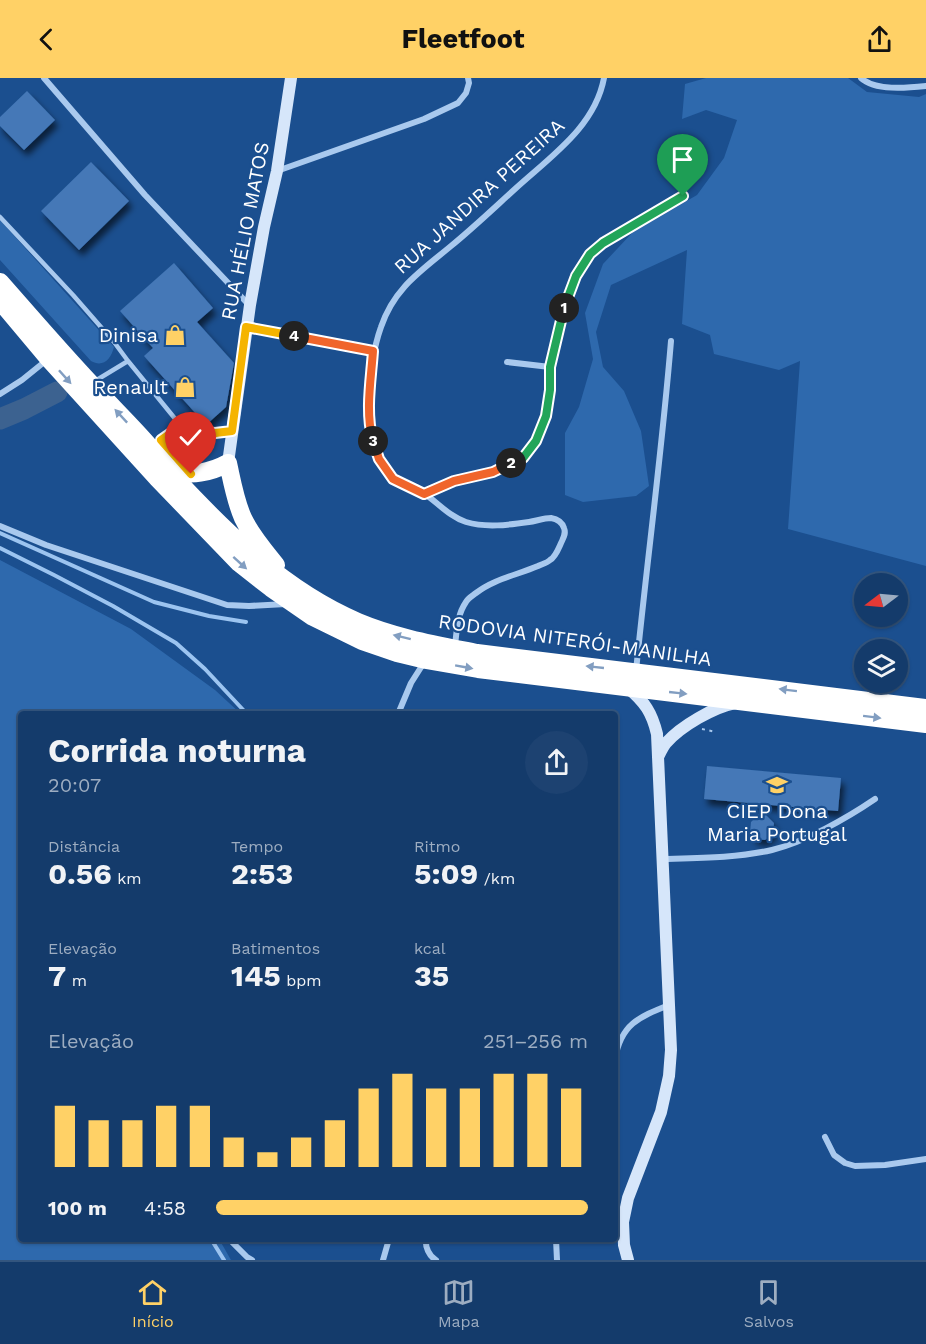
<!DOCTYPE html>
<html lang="pt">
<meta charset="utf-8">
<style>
body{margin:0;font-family:"Work Sans",sans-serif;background:#1d4271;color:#f1f3f6;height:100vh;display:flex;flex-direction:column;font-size:22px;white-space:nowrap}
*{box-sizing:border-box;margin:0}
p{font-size:20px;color:#9dadc1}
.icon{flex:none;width:33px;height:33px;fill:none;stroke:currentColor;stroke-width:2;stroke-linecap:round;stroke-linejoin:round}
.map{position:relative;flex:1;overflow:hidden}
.panel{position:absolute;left:18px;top:633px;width:600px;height:531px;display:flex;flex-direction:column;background:#143b6b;border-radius:6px;box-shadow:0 2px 4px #0004,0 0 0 2px #33557e}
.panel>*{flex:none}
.needle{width:39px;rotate:254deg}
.fabs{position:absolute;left:854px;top:495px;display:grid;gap:12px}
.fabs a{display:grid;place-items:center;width:54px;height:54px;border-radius:50%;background:#143b6b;box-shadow:0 2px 4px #0004,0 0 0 2px #33557e;font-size:30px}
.pin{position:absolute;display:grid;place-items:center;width:51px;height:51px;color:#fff;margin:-62px -26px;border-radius:50% 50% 50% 0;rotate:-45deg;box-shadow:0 0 6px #0007}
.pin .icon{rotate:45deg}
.km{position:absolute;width:30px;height:30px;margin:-15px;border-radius:50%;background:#222;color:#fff;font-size:16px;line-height:30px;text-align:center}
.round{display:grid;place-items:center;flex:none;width:63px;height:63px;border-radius:32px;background:#1d4271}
.head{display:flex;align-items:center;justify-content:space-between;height:102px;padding:0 30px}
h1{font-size:33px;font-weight:700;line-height:45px}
.figures{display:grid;grid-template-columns:repeat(3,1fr);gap:9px;height:102px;padding:6px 30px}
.figures div{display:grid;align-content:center}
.figures b{font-size:30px;font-weight:700}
.figures small{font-size:16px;font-weight:400}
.figures p{font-size:16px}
.chart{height:168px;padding:12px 30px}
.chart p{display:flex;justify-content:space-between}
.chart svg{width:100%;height:108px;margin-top:6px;stroke:#ffd166;stroke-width:6}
ul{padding:0 30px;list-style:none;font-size:20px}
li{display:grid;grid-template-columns:96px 72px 1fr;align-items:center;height:45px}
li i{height:15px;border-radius:8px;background:#ffd166}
header{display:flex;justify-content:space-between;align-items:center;height:78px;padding:0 30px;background:#ffd166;color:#111;font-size:27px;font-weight:700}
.tabs{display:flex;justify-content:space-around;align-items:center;height:84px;border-top:2px solid #33557e;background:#143b6b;font-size:16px;color:#9dadc1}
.tabs a{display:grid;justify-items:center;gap:3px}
.tabs .active{color:#ffd166}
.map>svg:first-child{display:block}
.green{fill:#2e69ad}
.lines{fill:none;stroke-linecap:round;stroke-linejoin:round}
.stream{stroke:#9cc4f0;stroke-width:4}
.river{stroke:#3c6290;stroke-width:21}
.building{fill:#4478b7;filter:url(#shadow)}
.path{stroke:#a9c9ee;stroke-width:2;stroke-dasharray:3 4.5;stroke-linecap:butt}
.lane{stroke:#a9c9ee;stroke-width:4.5}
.street{stroke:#a9c9ee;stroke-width:6}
.secondary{stroke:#d6e6fa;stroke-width:12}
.highway{stroke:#fff;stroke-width:18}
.oneway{fill:#829ec1}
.split-1-casing{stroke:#fff;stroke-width:12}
.split-2-casing{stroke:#fff;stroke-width:12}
.split-3-casing{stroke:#fff;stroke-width:12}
.split-4-casing{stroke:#fff;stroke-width:12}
.split-5-casing{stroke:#fff;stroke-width:12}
.split-6-casing{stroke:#fff;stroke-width:12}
.split-1{stroke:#22a559;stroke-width:8}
.split-2{stroke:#22a559;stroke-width:8}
.split-3{stroke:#f0652b;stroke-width:8}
.split-4{stroke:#f0652b;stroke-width:8}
.split-5{stroke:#f5b400;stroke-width:8}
.split-6{stroke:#f5b400;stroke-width:8}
.labels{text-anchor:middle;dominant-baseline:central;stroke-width:4.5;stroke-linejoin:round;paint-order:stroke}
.street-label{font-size:20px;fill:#fff;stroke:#1b4f8f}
.poi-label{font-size:20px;fill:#fff;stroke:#1b4f8f;text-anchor:end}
</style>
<header><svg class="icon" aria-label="back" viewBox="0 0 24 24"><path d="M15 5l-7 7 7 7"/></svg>Fleetfoot<svg class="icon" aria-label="share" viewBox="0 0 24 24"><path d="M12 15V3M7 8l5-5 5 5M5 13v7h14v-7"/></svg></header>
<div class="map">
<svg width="926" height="1182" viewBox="0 0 926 1182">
<defs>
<filter id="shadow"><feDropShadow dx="3.5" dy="6" stdDeviation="3" flood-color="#0009"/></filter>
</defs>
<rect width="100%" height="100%" fill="#1b4f8f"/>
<path class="green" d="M706 0H848L867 14 919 19 926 16V488L788 451 800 283 779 292 714 276 710 257 682 246 687 172 611 207 596 254 603 289 624 313 641 353 649 408 636 418 583 424 565 417V355L579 329 593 281 585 235 603 186 632 155 697 117 724 80 737 42 706 32 682 41 685 6Z
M0 142 114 269C111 281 103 290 91 283L0 182Z
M0 482 131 551 215 612 241 636H21V1161H219L231 1182H0Z"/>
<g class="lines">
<path class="stream" d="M0 455 154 524 209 538 246 544
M0 470 54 497 113 528 176 565 205 591 247 636
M211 1161 224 1182"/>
<path class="river" d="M0 341 24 331 57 314"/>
</g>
<path class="building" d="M27 13 55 42 24 72 0 48V39Z
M91 84 129 123 79 172 41 133Z
M174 185 213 230 197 244 234 285 226 329 206 347 144 278 153 270 120 233Z
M707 688 841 700 838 733 704 721Z
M762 733 774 745 773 756 765 762 755 761 750 755 751 744Z"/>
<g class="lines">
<path class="path" d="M258 252 367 272
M702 651 716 654"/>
<path class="lane" d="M0 139 73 217 114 264 128 283 181 348C197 355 212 355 230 353
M95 303 128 283
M161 362 187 392
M161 362 181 348"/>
<path class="street" d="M44 0 145 117 249 227
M861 0C875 13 907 10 926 8
M277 93 424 41 458 25 466 15 469 5 468 0
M507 284 550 289
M0 316 22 302 48 281
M424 416 454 403 493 394 523 380 536 363 546 338 550 313V289L562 237 576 198 590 176 603 165 683 118
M0 448 46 467 227 527 249 528 286 526
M455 567C457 552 457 537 466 524 468 520 472 518 476 515 494 501 517 497 538 488 542 486 547 485 550 482 556 479 559 469 562 463 564 459 566 455 564 450 562 444 557 441 551 440 544 440 536 443 529 444 508 447 486 450 466 444 450 439 438 425 425 416 415 410 401 409 392 400 360 368 367 288 381 249 394 210 421 193 451 168 473 150 494 130 515 111 550 79 595 49 604 0
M636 593C647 483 662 373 671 263
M398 636 411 605 425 583
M662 781C699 780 737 780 772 772 805 764 847 740 875 721
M615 981C621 946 639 939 669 927
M825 1059 834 1077 845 1085 855 1088 885 1087 926 1081
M426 1161C425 1169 429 1178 436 1182
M556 1161 557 1182
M232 1164 247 1179 252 1182
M383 1182 389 1161"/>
<path class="secondary" d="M228 385 250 227 264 149 277 93 291 0
M628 610C645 624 652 635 657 656L671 972 669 998 661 1034 628 1120 623 1144 624 1167 628 1182
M659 677C661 673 663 669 666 665 681 648 714 629 735 625"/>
<path class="highway" d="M0 204C30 238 60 273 91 306 111 328 132 348 150 369 158 379 165 389 173 398 226 455 285 513 358 544 396 560 437 567 477 575L926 630
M1 224 48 280 157 400 239 485 271 510 313 539 362 563 397 575 426 582 478 591 926 646
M172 396C193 396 208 396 228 385 232 403 235 422 243 440 251 457 264 472 276 487"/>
</g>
<defs><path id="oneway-solid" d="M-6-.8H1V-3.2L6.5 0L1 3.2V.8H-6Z" transform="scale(1.5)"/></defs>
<g class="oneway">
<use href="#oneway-solid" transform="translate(65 299) rotate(48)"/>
<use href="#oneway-solid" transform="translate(121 338) rotate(-133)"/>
<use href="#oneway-solid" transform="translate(240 485) rotate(42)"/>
<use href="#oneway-solid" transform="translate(402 559) rotate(-166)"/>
<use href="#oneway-solid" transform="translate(464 589) rotate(10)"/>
<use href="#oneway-solid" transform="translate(595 589) rotate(-174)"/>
<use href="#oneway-solid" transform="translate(788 612) rotate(-173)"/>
<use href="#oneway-solid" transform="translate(678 615) rotate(6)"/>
<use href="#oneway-solid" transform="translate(872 639) rotate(7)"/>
</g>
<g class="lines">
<defs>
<path id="split-1" d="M564 230 576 198 590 176 603 165 683 118"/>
<path id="split-2" d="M511 385 523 380 536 363 546 338 550 312V289L564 230"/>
<path id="split-3" d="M373 363 379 381 393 401 424 416 454 403 493 394 511 385"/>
<path id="split-4" d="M294 258 373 273C371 302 365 334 373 363"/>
<path id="split-5" d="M215 355 232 353 246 249 294 258"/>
<path id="split-6" d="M191 396 161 362 181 348 191 353 215 355"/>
</defs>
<use href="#split-1" class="split-1-casing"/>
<use href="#split-2" class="split-2-casing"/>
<use href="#split-3" class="split-3-casing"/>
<use href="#split-4" class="split-4-casing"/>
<use href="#split-5" class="split-5-casing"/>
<use href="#split-6" class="split-6-casing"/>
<use href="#split-1" class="split-1"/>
<use href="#split-2" class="split-2"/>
<use href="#split-3" class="split-3"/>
<use href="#split-4" class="split-4"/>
<use href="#split-5" class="split-5"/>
<use href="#split-6" class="split-6"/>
</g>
<defs>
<symbol id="shop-bare" viewBox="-9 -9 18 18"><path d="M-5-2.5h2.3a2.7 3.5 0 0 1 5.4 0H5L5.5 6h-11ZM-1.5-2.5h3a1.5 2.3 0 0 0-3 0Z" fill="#ffd166" stroke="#1b4f8f" stroke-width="2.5" paint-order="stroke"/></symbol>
<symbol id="school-bare" viewBox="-9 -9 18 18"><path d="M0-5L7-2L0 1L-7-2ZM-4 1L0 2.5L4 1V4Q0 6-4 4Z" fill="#ffd166" stroke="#1b4f8f" stroke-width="2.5" paint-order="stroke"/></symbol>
</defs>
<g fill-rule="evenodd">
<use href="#shop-bare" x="160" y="242" width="30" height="30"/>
<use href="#shop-bare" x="170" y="294" width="30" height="30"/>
<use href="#school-bare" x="762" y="692" width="30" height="30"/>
</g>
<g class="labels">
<g class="street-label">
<text transform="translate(479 118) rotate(-42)">RUA JANDIRA PEREIRA</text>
<text transform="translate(245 153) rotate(-79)">RUA HÉLIO MATOS</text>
<text transform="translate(575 562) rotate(8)">RODOVIA NITERÓI-MANILHA</text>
</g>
<g class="poi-label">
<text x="158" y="257">Dinisa</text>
<text x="168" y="309">Renault</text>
<text x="777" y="733" text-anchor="middle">CIEP Dona<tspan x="777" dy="23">Maria Portugal</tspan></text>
</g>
</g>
</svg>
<div class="fabs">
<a><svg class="needle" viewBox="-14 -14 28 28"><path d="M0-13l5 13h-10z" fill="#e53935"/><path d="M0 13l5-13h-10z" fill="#9dadc1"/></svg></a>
<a><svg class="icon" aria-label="layers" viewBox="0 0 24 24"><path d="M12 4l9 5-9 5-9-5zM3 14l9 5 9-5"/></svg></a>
</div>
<div class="pin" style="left:683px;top:118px;background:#1e9e55"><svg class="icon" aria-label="arrive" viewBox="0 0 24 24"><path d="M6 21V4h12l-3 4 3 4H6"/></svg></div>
<div class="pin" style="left:191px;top:396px;background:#d93025"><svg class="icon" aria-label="check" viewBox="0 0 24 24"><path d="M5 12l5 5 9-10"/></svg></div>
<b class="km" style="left:564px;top:230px">1</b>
<b class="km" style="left:511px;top:385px">2</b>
<b class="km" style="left:373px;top:363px">3</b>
<b class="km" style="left:294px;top:258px">4</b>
<section class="panel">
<div class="head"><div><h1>Corrida noturna</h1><p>20:07</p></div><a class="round"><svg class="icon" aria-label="share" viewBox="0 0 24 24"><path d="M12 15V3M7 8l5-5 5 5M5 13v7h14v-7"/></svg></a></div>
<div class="figures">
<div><p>Distância</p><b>0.56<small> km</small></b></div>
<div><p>Tempo</p><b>2:53</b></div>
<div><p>Ritmo</p><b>5:09<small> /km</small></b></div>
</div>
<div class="figures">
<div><p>Elevação</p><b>7<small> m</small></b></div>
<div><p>Batimentos</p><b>145<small> bpm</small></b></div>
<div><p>kcal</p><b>35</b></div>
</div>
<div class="chart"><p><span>Elevação</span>251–256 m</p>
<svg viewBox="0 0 160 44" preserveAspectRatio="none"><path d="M5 44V19M15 44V25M25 44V25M35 44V19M45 44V19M55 44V32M65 44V38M75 44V32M85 44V25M95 44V12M105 44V6M115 44V12M125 44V12M135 44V6M145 44V6M155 44V12"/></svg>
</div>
<ul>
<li><b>100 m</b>4:58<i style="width:100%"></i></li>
</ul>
</section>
</div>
<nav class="tabs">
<a class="active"><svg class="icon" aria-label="home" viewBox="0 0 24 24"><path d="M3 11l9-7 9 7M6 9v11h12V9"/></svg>Início</a>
<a><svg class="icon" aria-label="map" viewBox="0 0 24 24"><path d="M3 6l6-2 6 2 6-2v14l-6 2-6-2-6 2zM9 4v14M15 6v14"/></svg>Mapa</a>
<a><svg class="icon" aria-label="saved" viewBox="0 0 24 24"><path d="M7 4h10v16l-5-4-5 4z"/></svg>Salvos</a>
</nav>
